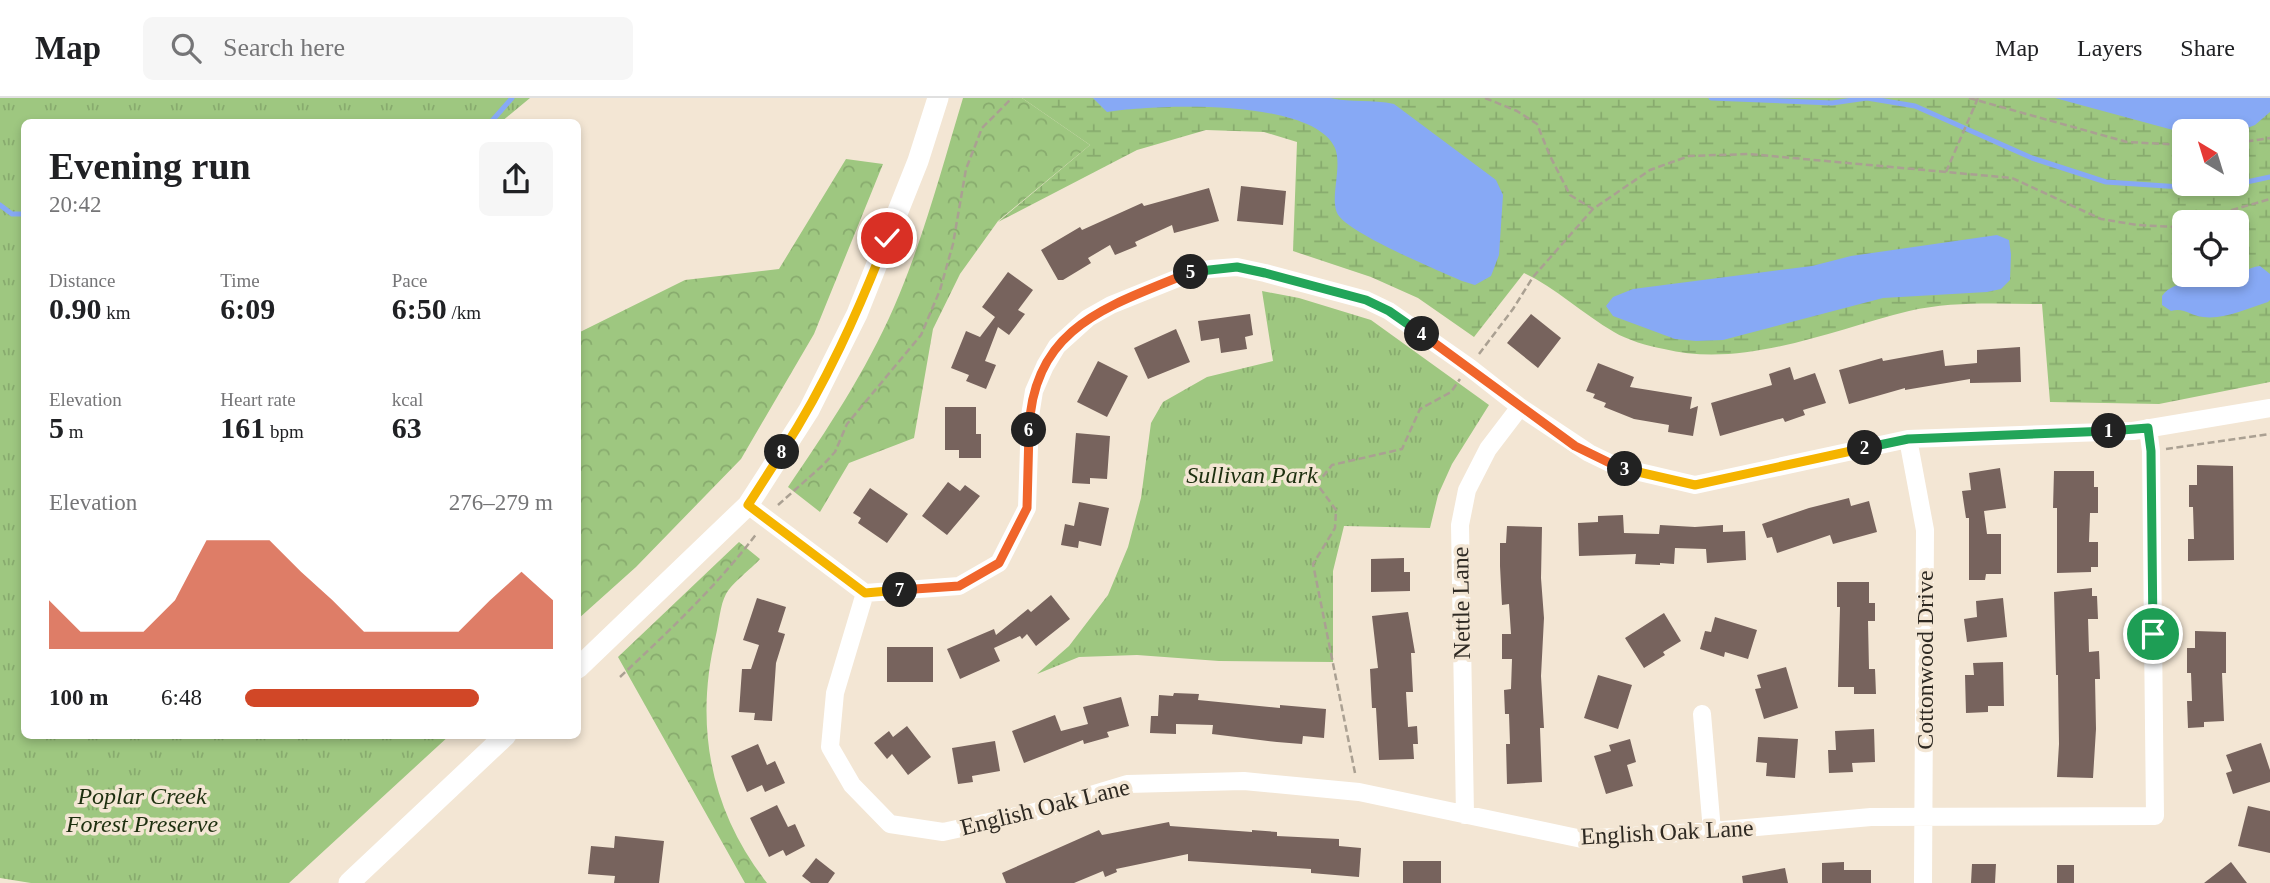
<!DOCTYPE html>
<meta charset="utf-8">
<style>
body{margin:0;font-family:Georgia,serif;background:#f6f6f6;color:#202124;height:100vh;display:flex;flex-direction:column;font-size:26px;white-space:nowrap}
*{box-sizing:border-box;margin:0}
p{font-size:23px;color:#757577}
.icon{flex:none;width:38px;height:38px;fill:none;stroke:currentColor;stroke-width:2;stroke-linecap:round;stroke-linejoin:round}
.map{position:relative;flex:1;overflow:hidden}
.drawer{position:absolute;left:21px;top:21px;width:560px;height:620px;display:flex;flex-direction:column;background:#fff;border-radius:10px;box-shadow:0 4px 10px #0003}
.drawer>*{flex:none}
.needle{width:46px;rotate:322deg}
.controls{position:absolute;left:2172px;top:21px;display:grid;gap:14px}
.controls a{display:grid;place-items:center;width:77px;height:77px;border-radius:10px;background:#fff;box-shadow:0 4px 10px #0003;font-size:35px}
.pin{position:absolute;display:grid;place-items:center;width:60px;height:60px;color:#fff;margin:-30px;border:4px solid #fff;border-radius:50%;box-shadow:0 2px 7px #0007}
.km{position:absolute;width:35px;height:35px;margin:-18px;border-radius:50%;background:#222;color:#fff;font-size:19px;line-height:35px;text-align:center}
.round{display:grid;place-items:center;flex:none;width:74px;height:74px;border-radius:10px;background:#f6f6f6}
.headline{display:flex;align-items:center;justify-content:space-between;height:119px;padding:0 28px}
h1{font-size:38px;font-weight:700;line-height:52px}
.metrics{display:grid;grid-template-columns:repeat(3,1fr);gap:10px;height:119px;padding:7px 28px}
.metrics div{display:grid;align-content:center}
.metrics b{font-size:30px;font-weight:700}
.metrics small{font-size:19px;font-weight:400}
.metrics p{font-size:19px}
.chart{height:196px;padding:14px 28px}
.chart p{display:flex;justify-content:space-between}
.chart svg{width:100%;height:126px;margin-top:7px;fill:#d14727;opacity:.7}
ul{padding:0 28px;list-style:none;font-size:23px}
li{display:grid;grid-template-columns:112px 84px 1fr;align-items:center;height:52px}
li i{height:18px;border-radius:9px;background:#d14727}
header{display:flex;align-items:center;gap:42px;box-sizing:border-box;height:98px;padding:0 35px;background:#fff;border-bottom:2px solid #e0e0e0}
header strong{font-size:33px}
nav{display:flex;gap:38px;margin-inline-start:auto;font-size:24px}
.search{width:490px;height:63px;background:#f6f6f6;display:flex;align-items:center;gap:18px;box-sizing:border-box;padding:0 24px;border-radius:10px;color:#757577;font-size:26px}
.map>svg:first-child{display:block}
.forest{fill:url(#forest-crowns)}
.wetland{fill:url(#wetland-marsh);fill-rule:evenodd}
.park{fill:url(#park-tufts)}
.water{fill:#87a9f5}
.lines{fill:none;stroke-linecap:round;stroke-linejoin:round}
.stream{stroke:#87a9f5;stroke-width:5}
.building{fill:#77635d}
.path{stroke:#aaa092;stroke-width:2.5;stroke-dasharray:7 3.5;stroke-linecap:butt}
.minor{stroke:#fff;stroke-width:18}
.major{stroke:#fff;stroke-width:21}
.split-1-casing{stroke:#fff;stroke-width:14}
.split-2-casing{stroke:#fff;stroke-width:14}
.split-3-casing{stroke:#fff;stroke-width:14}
.split-4-casing{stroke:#fff;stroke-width:14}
.split-5-casing{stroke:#fff;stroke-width:14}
.split-6-casing{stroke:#fff;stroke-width:14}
.split-7-casing{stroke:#fff;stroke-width:14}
.split-8-casing{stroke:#fff;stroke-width:14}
.split-9-casing{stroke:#fff;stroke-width:14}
.split-1{stroke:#22a559;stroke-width:9}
.split-2{stroke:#22a559;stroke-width:9}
.split-3{stroke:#f5b400;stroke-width:9}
.split-4{stroke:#f0652b;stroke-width:9}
.split-5{stroke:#22a559;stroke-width:9}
.split-6{stroke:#f0652b;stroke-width:9}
.split-7{stroke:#f0652b;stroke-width:9}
.split-8{stroke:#f5b400;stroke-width:9}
.split-9{stroke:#f5b400;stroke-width:9}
.labels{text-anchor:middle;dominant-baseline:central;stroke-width:7;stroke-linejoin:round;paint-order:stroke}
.park-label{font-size:24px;font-style:italic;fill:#1d2f0f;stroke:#f3e6d4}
.street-label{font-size:24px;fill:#2e2922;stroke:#f3e6d4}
</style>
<header>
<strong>Map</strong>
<div class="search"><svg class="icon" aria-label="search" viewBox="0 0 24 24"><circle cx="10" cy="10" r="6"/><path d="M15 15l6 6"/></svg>Search here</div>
<nav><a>Map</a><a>Layers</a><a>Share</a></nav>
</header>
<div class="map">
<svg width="2270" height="785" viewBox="0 0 2270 785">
<defs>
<pattern id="forest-crowns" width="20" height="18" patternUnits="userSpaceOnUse" patternTransform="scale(1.75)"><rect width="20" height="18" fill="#9ec780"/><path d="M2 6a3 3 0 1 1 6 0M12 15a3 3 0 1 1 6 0" fill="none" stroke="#88ab6e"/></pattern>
<pattern id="wetland-marsh" width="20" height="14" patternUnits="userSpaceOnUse" patternTransform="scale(1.75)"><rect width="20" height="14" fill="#9ec780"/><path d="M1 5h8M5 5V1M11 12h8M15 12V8" fill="none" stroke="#88ab6e"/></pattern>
<pattern id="park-tufts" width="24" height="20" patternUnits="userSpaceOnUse" patternTransform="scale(1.75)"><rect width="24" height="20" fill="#9ec780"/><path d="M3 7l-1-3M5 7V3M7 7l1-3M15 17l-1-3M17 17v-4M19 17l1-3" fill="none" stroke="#88ab6e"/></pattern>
</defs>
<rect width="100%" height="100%" fill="#f3e6d4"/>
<path class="forest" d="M963 0H1022L1090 47 998 123 960 176 933 231 914 340 849 365 820 414 788 389C827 332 866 273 894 209 923 142 942 70 963 0Z
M846 61 883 66 814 236 741 361 636 469 578 521V235L685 182 779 171Z
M739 444 760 461C751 471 732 485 726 496 720 507 719 525 716 537 694 627 710 712 767 785H745L618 559Z"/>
<path class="wetland" d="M1022 0H2270V284L2159 306 2050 304 2042 206C1997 206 1953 203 1909 213 1832 232 1744 271 1664 251 1648 248 1627 242 1614 234 1583 216 1556 190 1524 175L1474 239 1418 200 1371 179 1293 153 1297 44 1264 34 1206 32 1137 52 998 124 1090 47ZM2184 33H2236V86H2184ZM2184 124H2236V177H2184Z"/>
<path class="park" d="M0 0H530L501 24H24V637H450L289 785H31L0 780Z
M1262 193 1299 200 1371 222 1489 307 1452 366 1438 397 1430 430 1344 428 1333 473V564L1219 563 1137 557 1079 559 1037 576 1069 548 1108 497 1128 449 1141 400 1151 325 1163 304 1207 279 1273 263Z"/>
<path class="water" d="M1093 0H1330C1351 5 1373 1 1394 6L1496 82 1503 97 1499 157 1491 178 1475 187 1462 183C1437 172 1353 137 1339 118 1328 104 1343 70 1335 50 1313 0 1155 6 1107 14Z
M2055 0H2270V14L2255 27 2237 34 2184 35Z
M1997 137 2009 142 2011 156 2010 182 2001 191 1987 194 1883 200 1723 242 1696 243 1675 241 1613 218 1606 208 1613 199 1633 191 1812 168 1851 158Z
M2260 168 2270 176V202L2268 204C2248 210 2224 222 2203 219 2191 218 2184 209 2171 213L2162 207V198C2176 179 2201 188 2224 183 2238 180 2247 169 2260 168Z"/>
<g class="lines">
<path class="stream" d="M1711 0 1832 5 1867 0 1915 8 2032 60 2106 84 2181 89 2242 85 2270 79
M491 24 512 0
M0 107 12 116H24"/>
</g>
<path class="building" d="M1241 88 1286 93 1283 127 1237 123Z
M1209 90 1219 123 1174 135 1172 127 1135 144 1137 148 1115 157 1110 147 1088 160 1091 165 1063 182H1058L1041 152 1080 129 1082 132 1142 105 1144 108Z
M1008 174 1033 192 1018 212 1025 216 1009 237 998 229 985 263 996 267 986 291 966 283 969 277 951 270 966 233 980 239 995 219 982 209Z
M1250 216 1253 237 1245 239 1247 251 1221 255 1219 240 1201 243 1198 223Z
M1531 216 1561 240 1538 270 1507 245Z
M1176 231 1190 264 1148 281 1134 250Z
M2020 249 2021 284 1970 285V281L1905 292V290L1849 306 1839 272 1882 260 1883 263 1943 252 1945 268 1977 265V252Z
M1098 263 1128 278 1107 319 1077 304Z
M1598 265 1634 279 1630 289 1692 299 1690 311 1698 308 1693 338 1668 334 1669 327 1634 321 1604 309 1606 305 1593 300 1595 296 1586 293Z
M1790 269 1794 282 1815 275 1826 305 1803 312 1805 317 1785 324 1783 320 1720 338 1711 305 1772 287 1769 276Z
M945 309H976V336H981V360H959V352H945Z
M1076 335 1110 338 1107 381 1090 380V386L1072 385Z
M2197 367 2233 368 2234 462 2188 463V441H2194L2193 409H2189V387H2197Z
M2000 370 2006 410 1984 413 1987 436H2001V476H1986L1985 482H1969V420H1966L1962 393 1971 392 1969 375Z
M2054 373H2094V389H2098V415H2090L2089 444H2098V469H2091V474L2057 475V410H2053Z
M948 384 960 393 965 387 980 398 947 437 922 418Z
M870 390 908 416 887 445 858 425 861 420 853 415Z
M1849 400 1851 408 1869 403 1877 434 1833 446 1830 437 1777 455 1772 439 1767 440 1762 426 1809 410Z
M1079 404 1109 410 1101 448 1079 443 1078 450 1061 447 1065 426 1074 428Z
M1623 417 1624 435 1659 436 1660 427 1695 429 1723 427V434L1745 433 1746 462 1707 465 1706 451 1675 450 1674 466 1660 465V467L1635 466 1636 456 1579 458 1578 425 1598 424V418Z
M1507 428 1542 429 1541 480 1544 520 1541 578 1544 630H1540L1542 684 1507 686 1506 646H1510L1509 616H1505L1504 592 1511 591 1512 561H1502V536H1511L1509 506 1502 507 1500 468V445H1506Z
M1404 460V474H1410V493L1371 494V461Z
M1837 484H1869V505H1875V523H1868L1869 571H1875L1876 596H1854V589H1838L1840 509H1837Z
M2092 490V498H2097L2098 521H2088L2089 554 2099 553 2100 581H2095L2096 631 2093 680 2057 679 2059 646 2058 577H2056L2054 494Z
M1051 497 1070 521 1036 548 1027 536 1022 541 1020 538 994 550 1000 563 960 581 947 551 994 531 996 537 1028 511 1031 514Z
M757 500 786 509 778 534 785 536 776 565 772 623 754 622 755 615 739 614 742 571H751L759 547 743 542Z
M2003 500 2007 539 1967 544 1964 521 1977 519 1976 503Z
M1408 514 1415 555H1411L1413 594H1406L1408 629 1417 628 1418 646H1413L1414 661 1379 662 1376 610H1372L1370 571 1378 570 1372 518Z
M1664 515 1681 543 1663 554 1665 557 1644 570 1625 540Z
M1715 519 1757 532 1748 561 1725 554 1724 559 1700 551 1705 533 1711 534Z
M2195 533 2226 534V575H2222L2224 623 2204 624V629L2188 630 2187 603H2192L2191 575H2187V550H2195Z
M887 549H933V584H887Z
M2003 564 2004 608H1988V614L1966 615 1965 577H1974L1973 565Z
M1786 569 1798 610 1764 621 1755 591 1761 590 1757 577Z
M1598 577 1632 587 1618 631 1584 620Z
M1174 595 1199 596 1198 602 1280 610V607L1326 611 1324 640 1303 638 1302 646 1277 644 1212 636 1213 627 1176 626V636L1150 635 1151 618H1158L1159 597 1173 598Z
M1121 599 1129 628 1107 634 1109 639 1084 646 1083 642 1024 665 1012 633 1055 617 1061 633 1088 626 1083 609Z
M907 628 931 659 908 677 892 656 887 661 874 645 889 633 893 639Z
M1874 631 1875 664 1852 665 1853 674 1829 675 1828 652H1836L1835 633Z
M1758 639 1798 641 1795 680 1766 678 1767 665 1756 664Z
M1630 641 1636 664 1627 667 1633 688 1606 696 1594 658 1611 653 1609 647Z
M995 643 1000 673 972 678 973 684 958 686 952 650Z
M2261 645 2270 672V684L2233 696 2226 675 2232 673 2226 657Z
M758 646 767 667 775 663 785 685 765 694 762 687 747 694 731 658Z
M777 707 788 729 795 726 805 748 786 758 783 752 769 759 750 720Z
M2248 708 2270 713V755L2238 748Z
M1169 724 1170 728 1252 734V732L1277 734V738L1339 741V748L1361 750 1359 779 1311 775V771L1188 763V756L1116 771 1117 774 1105 779 1103 773 1074 785H1006L1002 775 1099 732 1102 737Z
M615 738 664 743 659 785H614L615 778 588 776 591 748 614 750Z
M816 760 835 775 828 785H811L802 778Z
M1403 763H1441V785H1403Z
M1844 764V772H1871V785H1822V765Z
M2231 764 2247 785H2204Z
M1972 766H1996L1995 785H1971Z
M2057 767H2074V785H2057Z
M1785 770 1788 785H1743L1742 778Z"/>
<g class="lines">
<path class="path" d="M1485 0 1517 13 1537 26 1550 58 1570 97 1593 111 1650 72 1689 58 1749 56 2012 80 2101 121 2137 127 2175 129 2184 126
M1969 0 2127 44 2184 47
M2236 45 2270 40
M1946 74 1978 0
M2191 124 2270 101
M1479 256 1513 211 1533 179 1593 111
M2166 351 2270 336
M778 407 823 367 835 354 847 326 921 237 940 192 953 146 966 71 982 30 1012 0
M620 579C669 533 717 488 757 435
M1355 675 1313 466 1335 430 1336 412 1317 386 1332 367 1402 351 1420 311 1451 294 1460 281"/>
<path class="minor" d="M1908 341 1925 432 1923 785
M748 407 865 495 959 488 999 465 1027 410 1030 318 1034 293 1045 268 1057 248 1088 220 1111 207 1193 174 1210 171 1237 169 1265 175 1366 202 1389 213 1469 269 1520 309 1589 355 1618 369 1695 387 1908 341 2133 333 2270 310
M865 495 835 595 830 649 852 687 890 726 943 734 1031 715 1127 686 1244 683 1359 694 1582 741 1712 733 1871 719 2155 718 2151 353 2148 330
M1702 616 1712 733
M1465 717 1460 427 1467 392 1488 351 1520 309"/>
<path class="major" d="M578 570 748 407 809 312 857 216 918 63 938 0
M349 785 506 637"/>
</g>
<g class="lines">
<defs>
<path id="split-1" d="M2109 333 2148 330 2151 353 2153 536"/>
<path id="split-2" d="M1865 350 1908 341 2109 333"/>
<path id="split-3" d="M1625 371 1695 387 1865 350"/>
<path id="split-4" d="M1422 236 1575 348 1618 369 1625 371"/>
<path id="split-5" d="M1191 174 1237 169 1265 175 1366 202 1389 213 1422 236"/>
<path id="split-6" d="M1029 332C1033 227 1110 208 1191 174"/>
<path id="split-7" d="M900 492 959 488 999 465 1027 410 1029 332"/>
<path id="split-8" d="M782 354 748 407 865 495 900 492"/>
<path id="split-9" d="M782 354C826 286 858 214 887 140"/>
</defs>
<use href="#split-1" class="split-1-casing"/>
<use href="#split-2" class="split-2-casing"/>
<use href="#split-3" class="split-3-casing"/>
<use href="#split-4" class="split-4-casing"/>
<use href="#split-5" class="split-5-casing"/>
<use href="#split-6" class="split-6-casing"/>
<use href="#split-7" class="split-7-casing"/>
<use href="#split-8" class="split-8-casing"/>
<use href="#split-9" class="split-9-casing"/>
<use href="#split-1" class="split-1"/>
<use href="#split-2" class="split-2"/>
<use href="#split-3" class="split-3"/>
<use href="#split-4" class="split-4"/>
<use href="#split-5" class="split-5"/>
<use href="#split-6" class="split-6"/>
<use href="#split-7" class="split-7"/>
<use href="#split-8" class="split-8"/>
<use href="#split-9" class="split-9"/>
</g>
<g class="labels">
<g class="park-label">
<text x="1252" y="377">Sullivan Park</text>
<text x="142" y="698">Poplar Creek<tspan x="142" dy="28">Forest Preserve</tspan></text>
</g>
<g class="street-label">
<text transform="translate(1461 505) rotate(-91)">Nettle Lane</text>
<text transform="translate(1925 562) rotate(-90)">Cottonwood Drive</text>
<text transform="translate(1045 709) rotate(-14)">English Oak Lane</text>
<text transform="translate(1667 734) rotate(-3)">English Oak Lane</text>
</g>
</g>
</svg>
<div class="controls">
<a><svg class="needle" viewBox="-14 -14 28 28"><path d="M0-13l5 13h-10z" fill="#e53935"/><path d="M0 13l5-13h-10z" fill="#757577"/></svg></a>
<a><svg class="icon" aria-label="locate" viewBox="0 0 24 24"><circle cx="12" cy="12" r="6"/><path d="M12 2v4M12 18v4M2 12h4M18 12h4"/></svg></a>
</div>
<div class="pin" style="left:2153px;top:536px;background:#1e9e55"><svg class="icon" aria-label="arrive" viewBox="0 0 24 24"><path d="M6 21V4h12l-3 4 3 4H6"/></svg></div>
<div class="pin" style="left:887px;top:140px;background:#d93025"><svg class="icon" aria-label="check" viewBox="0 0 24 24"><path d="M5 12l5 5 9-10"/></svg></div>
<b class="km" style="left:2109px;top:333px">1</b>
<b class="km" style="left:1865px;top:350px">2</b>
<b class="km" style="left:1625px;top:371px">3</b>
<b class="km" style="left:1422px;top:236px">4</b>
<b class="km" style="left:1191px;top:174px">5</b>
<b class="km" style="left:1029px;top:332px">6</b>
<b class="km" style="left:900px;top:492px">7</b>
<b class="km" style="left:782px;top:354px">8</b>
<section class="drawer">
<div class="headline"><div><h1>Evening run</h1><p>20:42</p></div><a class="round"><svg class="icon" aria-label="share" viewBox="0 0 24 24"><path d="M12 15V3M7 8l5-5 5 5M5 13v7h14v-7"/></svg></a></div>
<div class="metrics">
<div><p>Distance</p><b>0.90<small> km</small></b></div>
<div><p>Time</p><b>6:09</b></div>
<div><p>Pace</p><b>6:50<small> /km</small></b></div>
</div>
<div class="metrics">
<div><p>Elevation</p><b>5<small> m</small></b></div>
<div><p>Heart rate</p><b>161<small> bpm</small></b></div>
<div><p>kcal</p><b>63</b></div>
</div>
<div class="chart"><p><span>Elevation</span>276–279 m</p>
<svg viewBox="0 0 160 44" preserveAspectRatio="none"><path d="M0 44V27L10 38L20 38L30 38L40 27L50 6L60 6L70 6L80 17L90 27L100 38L110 38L120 38L130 38L140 27L150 17L160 27V44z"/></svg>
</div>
<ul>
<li><b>100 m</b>6:48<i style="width:76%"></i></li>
</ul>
</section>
</div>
